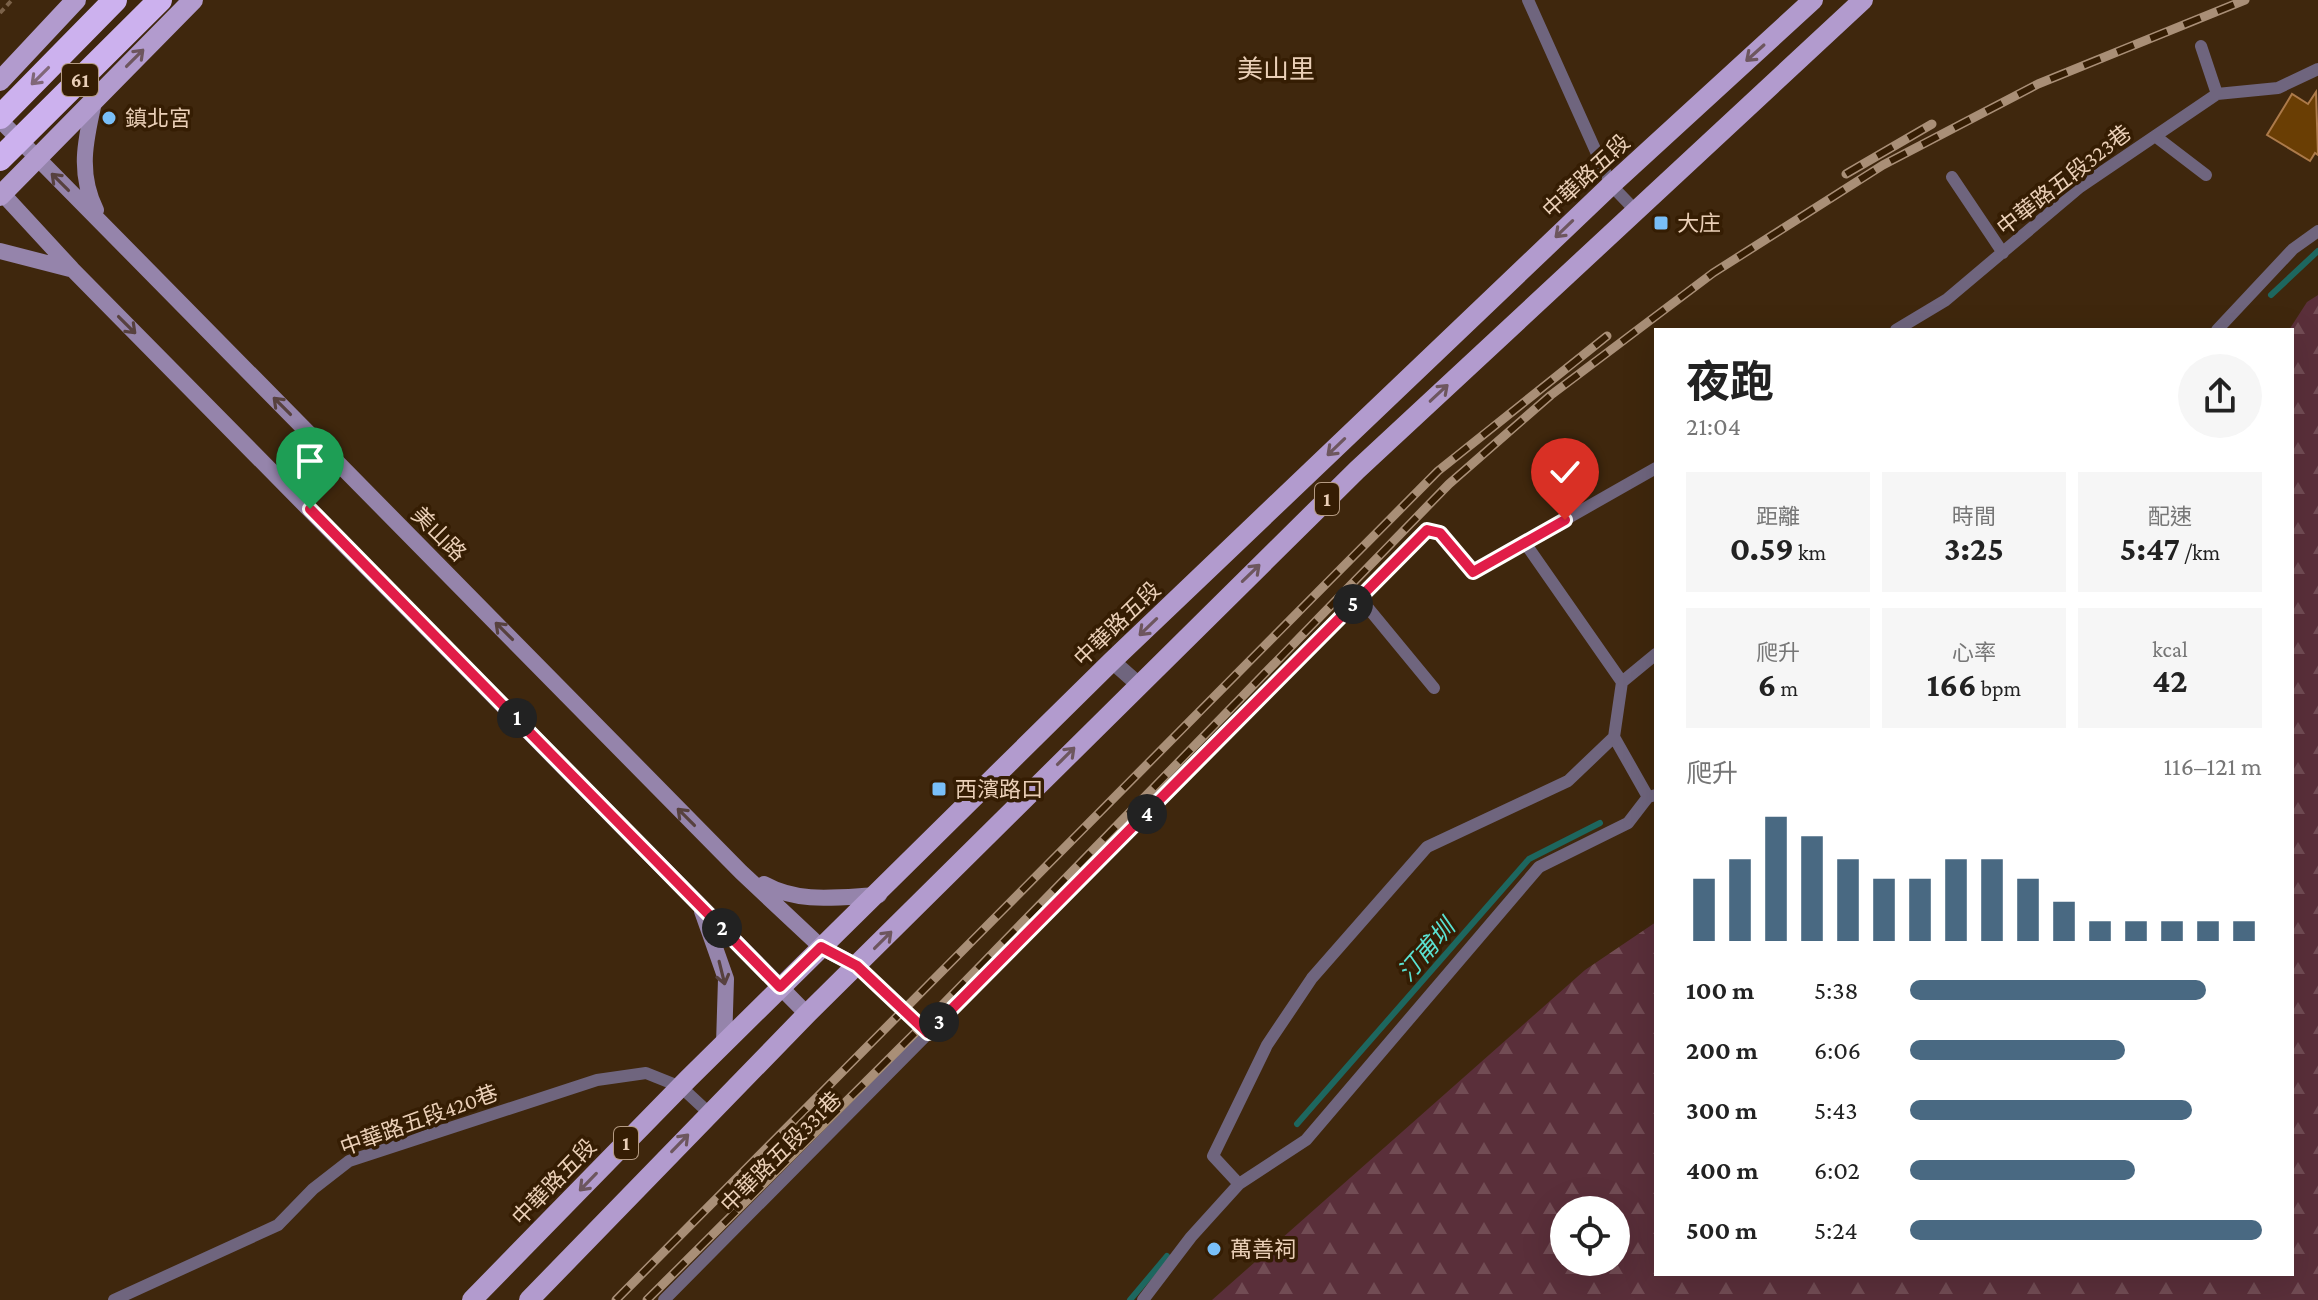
<!DOCTYPE html>
<html lang="zh-TW">
<meta charset="utf-8">
<style>
body{margin:0;font-family:"Crimson Pro","Noto Sans TC",serif;background:#f6f6f6;color:#222;height:100vh;display:flex;flex-direction:column;font-size:30px;white-space:nowrap}
*{box-sizing:border-box;margin:0}
p{font-size:26px;color:#767676}
.icon{flex:none;width:44px;height:44px;fill:none;stroke:currentColor;stroke-width:2;stroke-linecap:round;stroke-linejoin:round}
.map{position:relative;flex:1;overflow:hidden}
.details{position:absolute;left:1654px;top:328px;width:640px;height:948px;display:flex;flex-direction:column;background:#fff;border-radius:0px;box-shadow:0 8px 32px #0002}
.details>*{flex:none}
.controls{position:absolute;left:1550px;top:1196px;display:grid;gap:16px}
.controls a{display:grid;place-items:center;width:80px;height:80px;border-radius:50%;background:#fff;box-shadow:0 8px 32px #0002;font-size:40px}
.pin{position:absolute;display:grid;place-items:center;width:68px;height:68px;color:#fff;margin:-82px -34px;border-radius:50% 50% 50% 0;rotate:-45deg;box-shadow:0 0 8px #0007}
.pin .icon{rotate:45deg}
.km{position:absolute;width:40px;height:40px;margin:-20px;border-radius:50%;background:#222;color:#fff;font-size:22px;line-height:40px;text-align:center}
.round{display:grid;place-items:center;flex:none;width:84px;height:84px;border-radius:42px;background:#f6f6f6}
.summary{display:flex;align-items:center;justify-content:space-between;height:136px;padding:0 32px}
h1{font-size:44px;font-weight:700;line-height:60px}
.stats{display:grid;grid-template-columns:repeat(3,1fr);gap:12px;height:136px;padding:8px 32px}
.stats div{display:grid;align-content:center;border-radius:0px;background:#f6f6f6;text-align:center}
.stats b{font-size:34px;font-weight:700}
.stats small{font-size:22px;font-weight:400}
.stats p{font-size:22px}
.chart{height:224px;padding:16px 32px}
.chart p{display:flex;justify-content:space-between}
.chart svg{width:100%;height:144px;margin-top:8px;stroke:#496982;stroke-width:6}
ul{padding:0 32px;list-style:none;font-size:26px}
li{display:grid;grid-template-columns:128px 96px 1fr;align-items:center;height:60px}
li i{height:20px;border-radius:10px;background:#496982}
.map>svg:first-child{display:block}
.forest{fill:url(#forest-firs);fill-rule:evenodd}
.lines{fill:none;stroke-linecap:round;stroke-linejoin:round}
.stream{stroke:#1d675f;stroke-width:6}
.building{fill:#6a3e04;stroke:#ac7a4a;stroke-width:2}
.path{stroke:#7b6249;stroke-width:4;stroke-dasharray:6 4;stroke-linecap:butt}
.lane{stroke:#6f657e;stroke-width:12}
.street{stroke:#6f657e;stroke-width:16}
.secondary{stroke:#9584ab;stroke-width:16}
.primary{stroke:#b29bce;stroke-width:20}
.highway{stroke:#ccb1ee;stroke-width:24}
.rail-casing{stroke:#a98f77;stroke-width:9}
.rail{stroke:#351d03;stroke-width:6;stroke-dasharray:18;stroke-linecap:butt}
.oneway{stroke:#6d565e}
.oneway2{stroke:#806778}
.oneway3{stroke:#57413e}
.route-casing{stroke:#fff;stroke-width:16}
.route{stroke:#e11d48;stroke-width:10}
.poi-dot{fill:#79bff8;stroke:#351d03;stroke-width:3}
.labels{text-anchor:middle;dominant-baseline:central;stroke-width:7;stroke-linejoin:round;paint-order:stroke}
.shield{fill:#351d03;stroke:#b49a81;stroke-width:2}
.shield-label{font-size:20px;font-weight:bold;fill:#eacfb7}
.poi-label{font-size:22px;fill:#eacfb7;stroke:#351d03;text-anchor:start}
.street-label{font-size:22px;fill:#eacfb7;stroke:#351d03}
.water-label{font-size:24px;font-style:italic;fill:#5ae2d2;stroke:#351d03}
.quarter-label{font-size:26px;fill:#eacfb7;stroke:#351d03}
</style>
<div class="map">
<svg width="2318" height="1300" viewBox="0 0 2318 1300">
<defs>
<pattern id="forest-firs" width="22" height="20" patternUnits="userSpaceOnUse" patternTransform="scale(2)"><rect width="22" height="20" fill="#5a2f3a"/><path d="M5 1l3.5 6h-7zM16 11l3.5 6h-7z" fill="#724c54"/></pattern>
</defs>
<rect width="100%" height="100%" fill="#3f270d"/>
<path class="forest" d="M2318 295V1300H1212L1585 970 1656 922V1274H2292V330H2289L2307 302ZM1564 1210H1616V1262H1564Z"/>
<g class="lines">
<path class="stream" d="M2271 295 2318 251
M1297 1124 1529 859 1600 823
M1130 1300 1167 1256"/>
</g>
<path class="building" d="M2316 92 2318 155 2315 153 2310 161 2267 135 2292 94 2308 104Z"/>
<g class="lines">
<path class="path" d="M0 13 12 0"/>
<path class="lane" d="M1528 0 1611 185 1635 210
M2201 46 2217 94
M2155 136 2206 175
M1952 177 2003 253
M1896 330 1946 300 2080 187 2217 94 2278 88 2318 69
M2217 330 2293 249 2318 231
M1359 597 1434 688
M1622 682 1656 654
M1614 737 1648 797
M857 966 928 1033
M1239 1184 1213 1156 1267 1045 1312 978 1427 847 1568 781 1614 737 1622 682 1525 543
M114 1300 278 1225 313 1189 349 1161 597 1080 646 1073 681 1087 709 1113
M664 1300 1427 530 1440 533 1473 572 1656 468
M1143 1300 1191 1237 1239 1184 1306 1140 1539 867 1628 823 1648 797 1656 795"/>
<path class="street" d="M1112 661 1138 684"/>
<path class="secondary" d="M95 98C86 138 77 172 96 210
M0 120 741 872 821 947 857 966
M0 191 72 269 807 1014
M0 251 70 269
M764 884C800 904 838 897 879 895
M702 911 726 979 724 1044"/>
<path class="primary" d="M0 81 76 0
M0 196 193 0
M472 1300 688 1079 1112 661 1611 185 1813 0
M529 1300 807 1014 1357 470 1863 0"/>
<path class="highway" d="M0 117 115 0
M0 159 160 0"/>
<defs>
<path id="rail" d="M1846 174 1932 124
M616 1300 1438 471 1607 336
M647 1300 921 1027 1449 484 1551 395 1713 273 1883 165 2038 84 2245 0"/>
</defs>
<use href="#rail" class="rail-casing"/>
<use href="#rail" class="rail"/>
</g>
<defs><path id="oneway-shaft" d="M-6 0H5M1.5-3L5.5 0L1.5 3" fill="none" stroke-width="1.6" stroke-linecap="round" stroke-linejoin="round" transform="scale(2)"/></defs>
<g class="oneway">
<use href="#oneway-shaft" transform="translate(1755 53) rotate(138)"/>
<use href="#oneway-shaft" transform="translate(135 58) rotate(-45)"/>
<use href="#oneway-shaft" transform="translate(1564 229) rotate(136)"/>
<use href="#oneway-shaft" transform="translate(1439 393) rotate(-43)"/>
<use href="#oneway-shaft" transform="translate(1336 447) rotate(136)"/>
<use href="#oneway-shaft" transform="translate(1251 573) rotate(-44)"/>
<use href="#oneway-shaft" transform="translate(1148 627) rotate(136)"/>
<use href="#oneway-shaft" transform="translate(1066 756) rotate(-45)"/>
<use href="#oneway-shaft" transform="translate(883 940) rotate(-45)"/>
<use href="#oneway-shaft" transform="translate(680 1143) rotate(-46)"/>
<use href="#oneway-shaft" transform="translate(588 1182) rotate(134)"/>
</g>
<use class="oneway2" href="#oneway-shaft" transform="translate(40 76) rotate(135)"/>
<g class="oneway3">
<use href="#oneway-shaft" transform="translate(60 182) rotate(-135)"/>
<use href="#oneway-shaft" transform="translate(127 325) rotate(45)"/>
<use href="#oneway-shaft" transform="translate(282 406) rotate(-135)"/>
<use href="#oneway-shaft" transform="translate(504 631) rotate(-135)"/>
<use href="#oneway-shaft" transform="translate(686 817) rotate(-135)"/>
<use href="#oneway-shaft" transform="translate(722 973) rotate(76)"/>
</g>
<g class="lines">
<defs>
<path id="route" d="M310 509 780 987 821 947 857 966 928 1033 1427 530 1440 533 1473 572 1565 520"/>
</defs>
<use href="#route" class="route-casing"/>
<use href="#route" class="route"/>
</g>
<g class="poi-dot">
<circle cx="109" cy="118" r="8"/>
<rect x="1653" y="215" width="16" height="16" rx="4"/>
<rect x="931" y="781" width="16" height="16" rx="4"/>
<circle cx="1214" cy="1249" r="8"/>
</g>
<g class="labels">
<g class="shield">
<rect x="62" y="64" width="36" height="32" rx="6"/>
<rect x="1315" y="483" width="24" height="32" rx="6"/>
<rect x="614" y="1127" width="24" height="32" rx="6"/>
</g>
<g class="shield-label">
<text x="80" y="80">61</text>
<text x="1327" y="499">1</text>
<text x="626" y="1143">1</text>
</g>
<g class="poi-label">
<text x="125" y="118">鎮北宮</text>
<text x="1677" y="223">大庄</text>
<text x="955" y="789">西濱路口</text>
<text x="1230" y="1249">萬善祠</text>
</g>
<g class="street-label">
<text transform="translate(1586 176) rotate(-43)">中華路五段</text>
<text transform="translate(2064 180) rotate(-38)">中華路五段323巷</text>
<text transform="translate(439 534) rotate(45)">美山路</text>
<text transform="translate(1117 624) rotate(-44)">中華路五段</text>
<text transform="translate(419 1120) rotate(-20)">中華路五段420巷</text>
<text transform="translate(781 1152) rotate(-45)">中華路五段331巷</text>
<text transform="translate(554 1182) rotate(-46)">中華路五段</text>
</g>
<g class="water-label">
<text transform="translate(1426 950) rotate(-49)">汀甫圳</text>
</g>
<g class="quarter-label">
<text x="1276" y="69">美山里</text>
</g>
</g>
</svg>
<div class="controls">
<a><svg class="icon" aria-label="locate" viewBox="0 0 24 24"><circle cx="12" cy="12" r="6"/><path d="M12 2v4M12 18v4M2 12h4M18 12h4"/></svg></a>
</div>
<div class="pin" style="left:310px;top:509px;background:#1e9e55"><svg class="icon" aria-label="arrive" viewBox="0 0 24 24"><path d="M6 21V4h12l-3 4 3 4H6"/></svg></div>
<div class="pin" style="left:1565px;top:520px;background:#d93025"><svg class="icon" aria-label="check" viewBox="0 0 24 24"><path d="M5 12l5 5 9-10"/></svg></div>
<b class="km" style="left:517px;top:718px">1</b>
<b class="km" style="left:722px;top:928px">2</b>
<b class="km" style="left:939px;top:1022px">3</b>
<b class="km" style="left:1147px;top:814px">4</b>
<b class="km" style="left:1353px;top:604px">5</b>
<section class="details">
<div class="summary"><div><h1>夜跑</h1><p>21:04</p></div><a class="round"><svg class="icon" aria-label="share" viewBox="0 0 24 24"><path d="M12 15V3M7 8l5-5 5 5M5 13v7h14v-7"/></svg></a></div>
<div class="stats">
<div><p>距離</p><b>0.59<small> km</small></b></div>
<div><p>時間</p><b>3:25</b></div>
<div><p>配速</p><b>5:47<small> /km</small></b></div>
</div>
<div class="stats">
<div><p>爬升</p><b>6<small> m</small></b></div>
<div><p>心率</p><b>166<small> bpm</small></b></div>
<div><p>kcal</p><b>42</b></div>
</div>
<div class="chart"><p><span>爬升</span>116–121 m</p>
<svg viewBox="0 0 160 44" preserveAspectRatio="none"><path d="M5 44V25M15 44V19M25 44V6M35 44V12M45 44V19M55 44V25M65 44V25M75 44V19M85 44V19M95 44V25M105 44V32M115 44V38M125 44V38M135 44V38M145 44V38M155 44V38"/></svg>
</div>
<ul>
<li><b>100 m</b>5:38<i style="width:84%"></i></li>
<li><b>200 m</b>6:06<i style="width:61%"></i></li>
<li><b>300 m</b>5:43<i style="width:80%"></i></li>
<li><b>400 m</b>6:02<i style="width:64%"></i></li>
<li><b>500 m</b>5:24<i style="width:100%"></i></li>
</ul>
</section>
</div>
